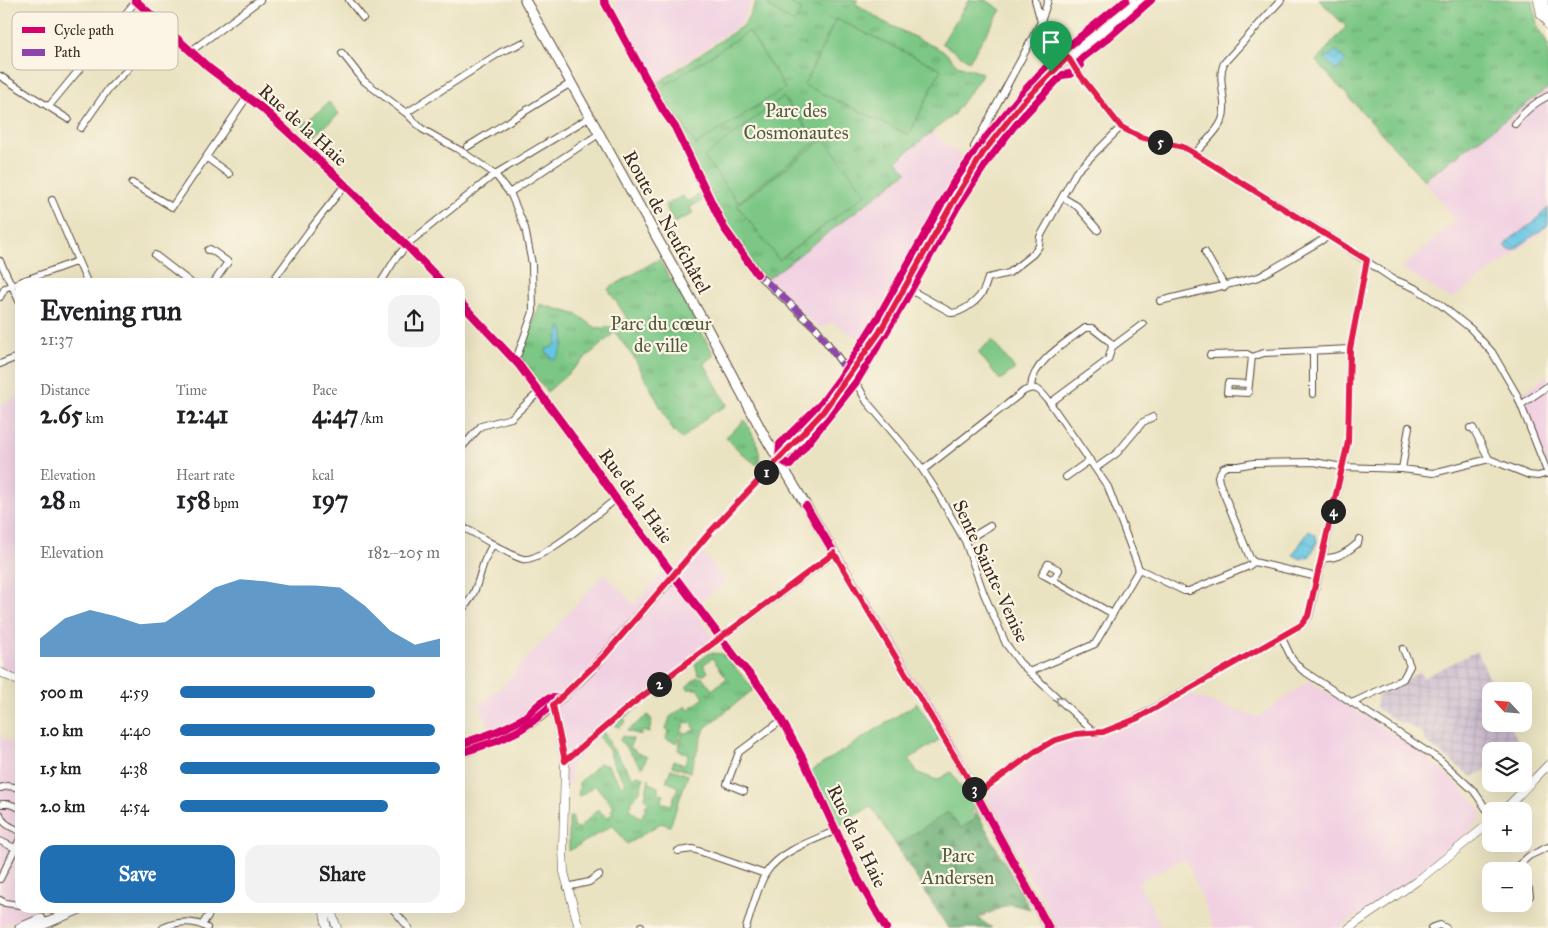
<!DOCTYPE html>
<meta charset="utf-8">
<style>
body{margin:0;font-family:"IM FELL Great Primer",serif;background:#f2f2f2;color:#202124;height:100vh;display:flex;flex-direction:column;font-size:19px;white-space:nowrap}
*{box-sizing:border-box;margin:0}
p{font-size:16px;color:#757577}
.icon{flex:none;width:28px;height:28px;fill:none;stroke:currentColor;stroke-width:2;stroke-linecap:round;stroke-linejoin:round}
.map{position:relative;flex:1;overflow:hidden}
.panel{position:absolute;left:15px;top:278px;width:450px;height:635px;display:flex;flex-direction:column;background:#fff;border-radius:15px;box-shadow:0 5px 20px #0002}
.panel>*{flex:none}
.needle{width:32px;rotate:296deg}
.fabs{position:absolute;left:1482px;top:682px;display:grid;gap:10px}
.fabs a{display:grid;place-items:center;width:50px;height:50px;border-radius:10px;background:#fff;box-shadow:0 5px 20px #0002;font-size:25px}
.pin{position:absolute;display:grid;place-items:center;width:42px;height:42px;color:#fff;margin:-51px -21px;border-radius:50% 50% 50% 0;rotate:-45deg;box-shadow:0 0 5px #0007}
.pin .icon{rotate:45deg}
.km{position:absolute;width:25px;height:25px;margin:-12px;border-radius:50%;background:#222;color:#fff;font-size:14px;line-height:25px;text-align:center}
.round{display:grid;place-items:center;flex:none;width:52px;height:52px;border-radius:15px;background:#f2f2f2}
.head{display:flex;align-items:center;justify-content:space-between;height:85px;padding:0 25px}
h1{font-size:28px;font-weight:800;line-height:38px}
.metrics{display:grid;grid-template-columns:repeat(3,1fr);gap:8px;height:85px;padding:5px 25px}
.metrics div{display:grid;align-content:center}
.metrics b{font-size:25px;font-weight:800}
.metrics small{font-size:14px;font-weight:400}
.metrics p{font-size:14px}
.chart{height:140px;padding:10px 25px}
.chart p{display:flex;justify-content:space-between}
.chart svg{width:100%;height:90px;margin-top:5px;fill:#1f6fb2;opacity:.7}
.button{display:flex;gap:10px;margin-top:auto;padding:10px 25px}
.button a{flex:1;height:58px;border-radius:15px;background:#1f6fb2;color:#fff;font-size:20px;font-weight:800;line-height:58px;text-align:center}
.button a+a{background:#f2f2f2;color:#202124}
ul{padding:0 25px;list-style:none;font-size:16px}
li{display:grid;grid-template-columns:80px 60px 1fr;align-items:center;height:38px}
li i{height:12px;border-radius:6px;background:#1f6fb2}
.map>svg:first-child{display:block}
.built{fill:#f1d0e2}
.industrial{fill:url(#industrial-grid)}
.grass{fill:url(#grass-tufts);stroke:#5c7852}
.forest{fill:url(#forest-firs);stroke:#506b48}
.pitch{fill:#7cc785;stroke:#5c7852}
.water{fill:url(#water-waves);stroke:#507880}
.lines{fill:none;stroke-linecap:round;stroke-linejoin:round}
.minor-casing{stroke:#554637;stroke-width:8}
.tertiary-casing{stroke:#554637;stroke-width:9}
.secondary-casing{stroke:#554637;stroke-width:11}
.minor{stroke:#fff;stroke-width:6}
.tertiary{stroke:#fff;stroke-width:8}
.secondary{stroke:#fff;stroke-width:9}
.quiet{stroke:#8e44ad;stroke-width:6;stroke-dasharray:12 6;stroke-linecap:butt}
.cycleway-casing{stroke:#fcf5e5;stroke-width:11}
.cycleway{stroke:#d6006c;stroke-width:8}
.oneway{stroke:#a79f9a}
.route-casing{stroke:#fff;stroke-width:10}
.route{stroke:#e11d48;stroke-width:6}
.labels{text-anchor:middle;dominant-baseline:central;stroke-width:4.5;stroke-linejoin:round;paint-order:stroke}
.park-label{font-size:19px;fill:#4e593d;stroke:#fcf5e5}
.street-label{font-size:19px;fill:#3b2a1e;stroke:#fcf5e5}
.key{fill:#fcf5e5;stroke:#c2b8a9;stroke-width:1}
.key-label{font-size:14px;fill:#3b2a1e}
</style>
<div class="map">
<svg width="1548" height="928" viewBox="0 0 1548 928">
<defs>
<pattern id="industrial-grid" width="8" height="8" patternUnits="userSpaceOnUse" patternTransform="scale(1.25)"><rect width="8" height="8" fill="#cebed0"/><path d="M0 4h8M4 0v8" fill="none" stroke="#b2a3b2"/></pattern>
<pattern id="grass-tufts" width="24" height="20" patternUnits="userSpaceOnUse" patternTransform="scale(1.25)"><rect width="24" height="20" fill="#7cc785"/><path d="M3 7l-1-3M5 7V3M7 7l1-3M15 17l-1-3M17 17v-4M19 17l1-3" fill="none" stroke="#67a26c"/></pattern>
<pattern id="forest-firs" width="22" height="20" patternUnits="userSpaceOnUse" patternTransform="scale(1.25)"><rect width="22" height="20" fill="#65ac72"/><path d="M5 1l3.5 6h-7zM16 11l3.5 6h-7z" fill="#548c5d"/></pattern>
<pattern id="water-waves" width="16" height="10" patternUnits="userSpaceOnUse" patternTransform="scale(1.25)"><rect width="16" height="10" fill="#65c6e3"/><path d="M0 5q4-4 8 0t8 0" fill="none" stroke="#59aac2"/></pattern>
</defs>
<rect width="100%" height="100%" fill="#fcf5e5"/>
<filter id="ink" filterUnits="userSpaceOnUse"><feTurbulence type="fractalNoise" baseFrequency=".02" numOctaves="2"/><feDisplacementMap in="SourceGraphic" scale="10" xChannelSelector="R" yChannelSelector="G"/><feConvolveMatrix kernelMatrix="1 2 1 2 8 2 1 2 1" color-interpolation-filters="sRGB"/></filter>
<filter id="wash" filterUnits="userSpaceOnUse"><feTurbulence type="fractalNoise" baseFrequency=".0096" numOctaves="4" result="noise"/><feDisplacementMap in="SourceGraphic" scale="20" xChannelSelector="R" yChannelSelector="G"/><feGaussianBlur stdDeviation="1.12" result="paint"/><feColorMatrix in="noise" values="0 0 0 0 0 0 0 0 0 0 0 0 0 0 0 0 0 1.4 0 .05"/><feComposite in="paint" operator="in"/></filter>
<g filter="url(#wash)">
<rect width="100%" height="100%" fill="#eae3c2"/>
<path class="built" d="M618 0H752L742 23 653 84 614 3Z
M1548 88V227L1510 257 1451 299 1402 268 1455 220 1424 180Z
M932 132 972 165 870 346 832 322 820 329 766 280 907 172 897 160Z
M1548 375V469L1520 395Z
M20 396V676L0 666V405Z
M698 546 726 582 692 609 716 640 604 725 596 739 571 765 570 785H563V762L554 705 497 740 479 706 502 686 604 574 634 604 662 574 671 572Z
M1309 681 1420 751 1461 787 1482 811 1479 821 1464 836 1410 880 1339 928H1214L1189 866 1184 858 1138 883 1160 923 1156 928H1058L988 800 990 789 1055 744 1079 737H1092L1114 732 1129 727 1189 695 1258 717Z
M0 737 20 747V908H42L0 928Z"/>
<path class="industrial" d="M1477 651 1495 691H1491V724H1510L1522 751H1491V767L1472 777 1424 740V735L1405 723 1401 724 1376 708 1378 696 1420 672 1423 678Z"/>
<path class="grass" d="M757 0H858L855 3 882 21 945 52 957 65 982 73 980 78 953 115 897 160 907 172 769 278 756 271 727 227 678 127 653 86 744 25Z
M1319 0H1533L1537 25 1548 45V88L1424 180 1316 61 1346 27Z
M703 192 707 198 690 207 693 214 674 223 665 205 683 196 687 202Z
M659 259 671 280H672L714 355 704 363 727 405 707 417 682 439 674 432 636 361 615 332 547 392 521 358 522 351 540 304 578 315 596 328 612 327 627 318 608 289Z
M745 420C751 434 765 451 757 465L741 453 726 437Z
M710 653 723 654 754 689 705 728 690 772 672 766 674 761 684 765 689 754 678 750 683 732 687 733 695 730 693 724 685 722 677 743 666 739 668 731 666 730 670 717 686 706 688 710 704 698 698 689H688L686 687 697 677 703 678 712 690 727 678 712 658 703 665 708 672 704 675 698 674 695 664Z
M661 689 664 694 659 697 656 694 624 718 626 722 620 727 616 726V722L621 718Z
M648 715 652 720 649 733 642 731 641 735 627 731Z
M603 732 610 741 608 742 633 778 637 775 644 777 640 791 631 802 632 805 629 809 641 818 646 808 645 806 649 803 645 798 649 778V783L658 787V793L664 795 661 802 671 805 678 787 666 781 671 769 688 775 670 826 661 823 627 844 613 825 569 851V817H573V827L579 828 598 809 606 817H608L613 813 611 810 614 807 595 785 580 796 578 795 580 785 578 784 599 763 608 766 622 786 626 784 613 763 609 750 599 738Z
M622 736 633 739 629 748 635 750V752L647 757 642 768 620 740Z"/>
<path class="forest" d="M975 809 1030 909 1010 904 978 918 992 928H948L896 845 948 811 961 828 976 819Z"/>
<path class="pitch" d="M773 0H785L802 10 794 23 768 6Z
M969 0H986L1001 10 969 61 942 43Z
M836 19 941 69 909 135 804 85Z
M749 31 785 88 696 145 660 89Z
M783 97 817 141 738 202 704 157Z
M329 102 339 114 313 137 302 126Z
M824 139 866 194 779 260 737 205Z
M992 340 1015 369 1000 380 978 352Z
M917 703 940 739 909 759 918 773 937 780 951 772 975 809 971 811 976 819 961 828 948 812 896 845 871 806 839 826 810 772Z"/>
<path class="water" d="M1336 50 1346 61 1336 71 1325 59Z
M1548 208V225L1514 250H1509L1505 245 1508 241 1530 225Z
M562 326C567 337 562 351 555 360L551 358 546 351 547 348H550L556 344 560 327Z
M1309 530 1316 536 1317 542 1310 556 1301 559 1293 555Z"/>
</g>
<g filter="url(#ink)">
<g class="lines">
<defs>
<path id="minor" d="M135 0 209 68 262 108 338 178 406 245 442 282
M349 0 363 18
M604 0V1
M1035 0 1041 22 1050 36 1121 127 1140 137 1183 147 1195 154 1329 236 1393 279 1417 289 1441 305 1471 329 1492 352 1517 395 1548 474
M191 51 260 0
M342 53 364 81 406 113 422 129 461 151 495 174 511 195 525 228 532 264 533 312 518 354 514 359
M0 76 68 119
M49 106 136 1
M406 113 501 52 522 43
M1515 124C1524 111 1534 103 1548 96
M81 128 109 88 126 71 162 24
M467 147 571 83
M974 147 1041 22 1048 0
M1195 154C1203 143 1217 133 1222 120 1229 102 1216 81 1224 63L1281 0
M206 157 229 174
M132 183 172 207 247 97
M509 193 599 134
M1062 197 1077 206 1098 230
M52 200 87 282
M208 250 210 249 228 262 214 282
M1205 252 1225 287
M155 255 190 282
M0 261 20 303
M757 274 816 328 856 382 867 402 916 460 934 487 965 541 984 594 1006 644 1020 663 1095 733
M20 282 78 261
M272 282 312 227 345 185
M381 282 396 258 410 242 495 174 590 117
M905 287 952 313C963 312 976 302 982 293 985 289 986 283 988 278L1009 273 1033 254 1039 246 1040 237 1076 172 1121 127
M0 297 5 288 20 283
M1160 301 1259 277 1329 236
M460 302 519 365 588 458 616 499 736 658 760 687 776 710 803 759 858 879 886 928
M1112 347 1143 324
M1210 355 1247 354 1252 357
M0 364 20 356
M1249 384 1228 383 1227 392 1248 393 1252 357 1264 353 1350 349
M1031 387C1032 362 1067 342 1085 328H1092L1110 342 1112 347 1108 360 1050 403
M1313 394V351
M1522 404 1548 386
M1470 428H1473L1489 459
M463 446 481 426 511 418 539 392
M1096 468 1117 453 1143 422 1153 417
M1402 469 1409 427
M923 470 1024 391C1038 384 1042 393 1050 403L1108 487 1139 569
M1066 477 1090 460
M460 525 464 527
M468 530C482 537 510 556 523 559 541 563 599 512 616 499
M965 541 990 526
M1322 558C1336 560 1348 552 1358 543L1359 539
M674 575 711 531 767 471
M1317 577 1254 562 1250 558 1219 482 1218 476 1223 468 1228 466H1238L1254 463 1314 462 1343 467 1402 469 1433 473 1489 459 1529 475 1538 476 1548 473
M1053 580 1059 570 1048 564 1042 574 1113 614
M460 611C474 600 478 581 483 565 485 558 489 551 493 544
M1281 636 1292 659 1302 670 1440 760 1474 791 1491 816
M1029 672 1095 644 1139 569 1184 591H1189L1249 566 1254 562
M1352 703 1403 679 1410 666 1403 649
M565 761 632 704 835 553
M0 788 8 786 20 788
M744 791 727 784 739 752 782 720
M977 794 1036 751 1053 741 1076 734 1103 732 1121 725 1138 717 1301 625 1309 616 1348 443 1350 349 1367 260
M2 804H9L20 808
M0 814C2 824 12 827 20 831
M0 841 15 848
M678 851 693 849 765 874
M1512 871 1529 856 1548 847
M0 879 20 839
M1524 882 1529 889 1530 896 1524 899
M567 887 589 882 599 875
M0 900 5 903 20 905
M45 908 56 912
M392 908 409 928
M202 925 213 908
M641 926V928
M163 928C176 921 194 920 207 928
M746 928C751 913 758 885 766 873 780 851 812 841 835 831
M1431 928 1440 925 1446 928"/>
<path id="tertiary" d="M1538 0 1541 15 1547 21
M1544 0 1548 25
M0 672 20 682
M553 705 565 761 563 848 564 872 579 928
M1503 811 1548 765
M323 908 327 928
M330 908 337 928
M1349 928 1417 881 1491 822"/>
<path id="secondary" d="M525 0 706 326 765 437 950 746 1049 928
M1073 55 1085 48 1143 0
M767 471 796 443 822 413 879 333 952 204 983 153 1034 90 1081 43 1132 0
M460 753C484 745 509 737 530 723 541 717 550 707 560 699 602 661 636 616 674 575
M20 928 41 919
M35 928 82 908"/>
</defs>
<use href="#minor" class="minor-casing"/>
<use href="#tertiary" class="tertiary-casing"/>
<use href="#secondary" class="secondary-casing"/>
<use href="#minor" class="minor"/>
<use href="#tertiary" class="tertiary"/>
<use href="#secondary" class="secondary"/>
<path class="quiet" d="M754 270 816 328 847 371
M721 639 774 596 835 553"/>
<defs>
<path id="cycleway" d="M135 0 209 68 262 108 338 178 406 245 442 282
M604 1 663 110 675 127 724 228 757 274
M460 302 519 365 588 458 616 499 736 658 760 687 776 710 803 759 858 879 886 928
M779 459 790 465 856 382 904 302 957 207 990 157 1013 127 1057 80 1062 75 1070 74 1080 66 1079 63 1082 58 1109 37 1151 0
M779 459 780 444 822 403 839 380 881 313 954 182 985 139 1027 88 1059 54 1126 0
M806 506 950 746 1049 928
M460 744C482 737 505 730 525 717 537 708 543 694 560 699
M460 753 497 741 518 731 533 721 571 689 617 640 711 531 779 459"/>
</defs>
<use href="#cycleway" class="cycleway-casing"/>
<use href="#cycleway" class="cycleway"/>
</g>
<defs><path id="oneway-chevron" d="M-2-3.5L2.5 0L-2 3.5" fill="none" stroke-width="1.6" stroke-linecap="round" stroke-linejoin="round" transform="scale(1.25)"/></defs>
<use class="oneway" href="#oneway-chevron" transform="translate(1059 700) rotate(-137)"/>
</g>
<g class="lines" filter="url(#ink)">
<defs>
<path id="route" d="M1068 57 1076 70 1121 127 1140 137 1183 147 1195 154 1367 260 1350 349 1348 442 1308 616 1301 625 1138 718 1121 725 1103 732 1076 734 1053 741 1036 751 977 794 834 553 632 704 565 761 553 705 604 656 711 531 822 413 879 333 952 204 983 153 1022 103Z"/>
</defs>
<use href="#route" class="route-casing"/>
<use href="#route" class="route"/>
</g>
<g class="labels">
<g class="park-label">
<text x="796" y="110">Parc des<tspan x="796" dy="22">Cosmonautes</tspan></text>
<text x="661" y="323">Parc du cœur<tspan x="661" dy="22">de ville</tspan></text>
<text x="958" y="855">Parc<tspan x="958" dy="22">Andersen</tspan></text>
</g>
<g class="street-label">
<text transform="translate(303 125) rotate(42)">Rue de la Haie</text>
<text transform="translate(667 222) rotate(61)">Route de Neufchâtel</text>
<text transform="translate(636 496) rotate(54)">Rue de la Haie</text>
<text transform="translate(991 571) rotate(65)">Sente Sainte-Venise</text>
<text transform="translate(857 836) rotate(64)">Rue de la Haie</text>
</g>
</g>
<rect x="12" y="12" width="166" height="58" rx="8" class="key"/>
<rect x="22" y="27" width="23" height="6" fill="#d6006c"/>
<rect x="22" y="49" width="23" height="7" fill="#8e44ad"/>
<g class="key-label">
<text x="54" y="35">Cycle path</text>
<text x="54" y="57">Path</text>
</g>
</svg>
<div class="fabs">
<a><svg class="needle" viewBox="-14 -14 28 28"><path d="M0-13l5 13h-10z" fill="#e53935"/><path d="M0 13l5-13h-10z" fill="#757577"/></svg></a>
<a><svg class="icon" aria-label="layers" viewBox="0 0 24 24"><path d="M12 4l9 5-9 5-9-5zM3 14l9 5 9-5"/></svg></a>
<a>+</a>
<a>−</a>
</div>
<div class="pin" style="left:1051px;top:72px;background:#1e9e55"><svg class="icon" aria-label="arrive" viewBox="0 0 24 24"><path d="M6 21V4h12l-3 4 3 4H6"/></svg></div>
<b class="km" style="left:766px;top:472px">1</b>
<b class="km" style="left:659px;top:684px">2</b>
<b class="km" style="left:974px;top:789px">3</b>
<b class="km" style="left:1333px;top:511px">4</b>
<b class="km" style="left:1160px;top:142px">5</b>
<section class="panel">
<div class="head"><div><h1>Evening run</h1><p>21:37</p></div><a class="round"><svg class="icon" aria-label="share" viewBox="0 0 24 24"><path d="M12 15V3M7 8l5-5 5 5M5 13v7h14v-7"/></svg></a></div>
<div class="metrics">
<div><p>Distance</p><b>2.65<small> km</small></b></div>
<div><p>Time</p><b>12:41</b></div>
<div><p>Pace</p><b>4:47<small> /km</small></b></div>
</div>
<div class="metrics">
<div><p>Elevation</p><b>28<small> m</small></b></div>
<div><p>Heart rate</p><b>158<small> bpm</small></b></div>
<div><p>kcal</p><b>197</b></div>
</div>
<div class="chart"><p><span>Elevation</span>182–205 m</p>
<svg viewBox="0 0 160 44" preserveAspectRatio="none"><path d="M0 44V35L10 25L20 21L30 24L40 28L50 27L60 19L70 10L80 6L90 7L100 9L110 9L120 10L130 19L140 31L150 38L160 35V44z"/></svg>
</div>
<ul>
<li><b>500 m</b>4:59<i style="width:75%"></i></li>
<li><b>1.0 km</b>4:40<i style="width:98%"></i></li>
<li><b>1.5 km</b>4:38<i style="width:100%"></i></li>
<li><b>2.0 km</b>4:54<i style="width:80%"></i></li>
</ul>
<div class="button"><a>Save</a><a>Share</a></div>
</section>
</div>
